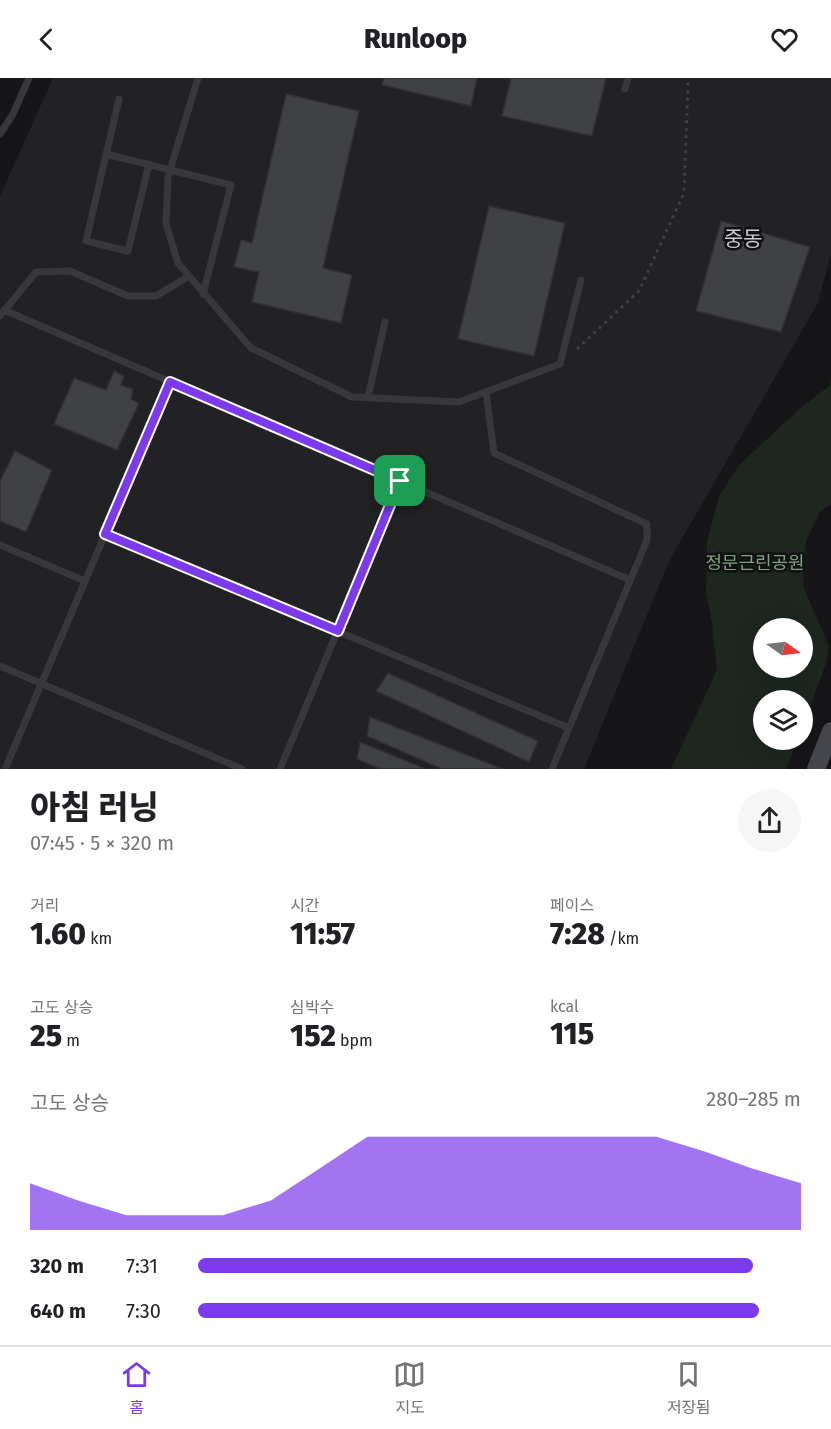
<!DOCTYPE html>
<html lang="ko">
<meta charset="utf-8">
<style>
body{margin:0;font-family:"Fira Sans","Noto Sans KR",sans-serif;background:#f6f6f6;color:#202124;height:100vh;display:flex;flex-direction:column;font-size:22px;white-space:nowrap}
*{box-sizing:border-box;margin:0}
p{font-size:20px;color:#757577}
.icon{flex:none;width:33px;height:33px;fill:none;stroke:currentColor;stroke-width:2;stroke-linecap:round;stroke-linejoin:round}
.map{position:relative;height:691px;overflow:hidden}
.sheet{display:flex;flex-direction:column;background:#fff;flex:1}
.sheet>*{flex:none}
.needle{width:39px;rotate:104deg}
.fabs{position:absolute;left:753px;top:540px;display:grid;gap:12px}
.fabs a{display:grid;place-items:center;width:60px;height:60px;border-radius:50%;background:#fff;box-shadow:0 6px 24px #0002;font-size:30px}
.pin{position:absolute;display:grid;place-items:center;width:51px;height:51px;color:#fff;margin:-26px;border-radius:12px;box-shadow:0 3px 9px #0006}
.round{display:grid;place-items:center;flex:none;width:63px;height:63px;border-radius:32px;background:#f6f6f6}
.head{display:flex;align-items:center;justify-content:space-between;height:102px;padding:0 30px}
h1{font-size:33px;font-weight:800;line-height:45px}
.figures{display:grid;grid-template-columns:repeat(3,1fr);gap:9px;height:102px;padding:6px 30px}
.figures div{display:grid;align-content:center}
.figures b{font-size:30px;font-weight:800}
.figures small{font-size:16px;font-weight:400}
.figures p{font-size:16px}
.chart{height:168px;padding:12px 30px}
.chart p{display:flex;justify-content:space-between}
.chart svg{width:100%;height:108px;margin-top:6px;fill:#7c3aed;opacity:.7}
ul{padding:0 30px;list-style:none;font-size:20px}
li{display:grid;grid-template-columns:96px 72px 1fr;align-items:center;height:45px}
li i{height:15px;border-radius:8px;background:#7c3aed}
header{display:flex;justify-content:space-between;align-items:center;height:78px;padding:0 30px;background:#fff;font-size:27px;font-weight:800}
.dock{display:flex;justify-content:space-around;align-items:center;height:84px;border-top:2px solid #e0e0e0;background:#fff;font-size:16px;color:#757577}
.dock a{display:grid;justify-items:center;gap:3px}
.dock .selected{color:#7c3aed}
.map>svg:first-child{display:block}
.built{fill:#222225}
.green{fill:#1e261f;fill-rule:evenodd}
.building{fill:#404145;stroke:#303034;stroke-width:1.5}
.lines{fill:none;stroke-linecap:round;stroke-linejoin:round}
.path{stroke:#3d3f44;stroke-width:3;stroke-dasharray:3 4.5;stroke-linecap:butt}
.lane{stroke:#37383d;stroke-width:7}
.secondary{stroke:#45474d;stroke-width:18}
.route-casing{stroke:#fff;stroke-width:12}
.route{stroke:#7c3aed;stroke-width:8}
.labels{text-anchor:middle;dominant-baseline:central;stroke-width:5;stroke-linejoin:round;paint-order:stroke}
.park-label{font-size:18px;fill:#7fa381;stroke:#111113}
.quarter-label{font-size:21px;fill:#c9ccd4;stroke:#111113}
</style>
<header><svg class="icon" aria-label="back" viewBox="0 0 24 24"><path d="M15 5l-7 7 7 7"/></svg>Runloop<svg class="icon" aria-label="heart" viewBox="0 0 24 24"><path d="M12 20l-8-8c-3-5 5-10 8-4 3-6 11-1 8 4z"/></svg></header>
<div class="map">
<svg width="831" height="691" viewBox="0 0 831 691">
<rect width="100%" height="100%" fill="#161618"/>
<path class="built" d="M53 0H831V176L818 225 669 483 584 691H0V118Z"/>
<path class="green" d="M831 299V426L820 434 806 463 803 508 829 568 827 582 803 648 802 622H764V662H798L786 691H671L717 592 712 546 706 514 707 463 719 418 739 387 803 328 829 308ZM764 550H802V590H764Z"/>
<path class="building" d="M384 0H477L471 28 382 7Z
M511 0H606L592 58 502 38Z
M286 16 359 33 323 190 352 197 341 245 252 224 259 194 234 189 241 162 252 165Z
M489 128 565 145 534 278 458 261Z
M721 143 810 169 781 254 696 233Z
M114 293 124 298 121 307 133 311 131 321 139 325 117 372 54 346 74 300 106 312Z
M15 373 52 392 26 454 0 443V403Z
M388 595 538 663 529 684 376 613Z
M370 639 503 691H442L367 658Z
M360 664 426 691H380L357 681Z"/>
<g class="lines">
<path class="path" d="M577 271 639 213 684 115 688 7 686 0"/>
<path class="lane" d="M198 0 168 99 166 146 178 185 251 270 352 319 459 324 560 286 581 202
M625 11 628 0
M119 21 86 163 128 173 149 86
M0 56 13 36 29 0
M106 76 231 107 203 216
M4 232 630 502
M0 238 36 194 70 193 128 218H156L189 198
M486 314 494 375 647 446V462L552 691
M368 319 385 244
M105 456 569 650
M0 467 85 503
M0 588 242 691
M5 691 170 304
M280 691 400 403"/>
<path class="secondary" d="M816 691 831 653"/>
</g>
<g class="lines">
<defs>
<path id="route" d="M170 304 400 403 338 553 105 456Z"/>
</defs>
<use href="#route" class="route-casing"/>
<use href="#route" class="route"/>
</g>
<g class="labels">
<g class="park-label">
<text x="755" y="485">정문근린공원</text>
</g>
<g class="quarter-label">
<text x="743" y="161">중동</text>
</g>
</g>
</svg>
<div class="fabs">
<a><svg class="needle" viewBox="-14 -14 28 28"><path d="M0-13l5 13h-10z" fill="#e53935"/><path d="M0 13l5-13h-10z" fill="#757577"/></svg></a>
<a><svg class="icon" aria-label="layers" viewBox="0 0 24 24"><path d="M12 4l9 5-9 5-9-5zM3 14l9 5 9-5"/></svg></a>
</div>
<div class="pin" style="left:400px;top:403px;background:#1e9e55"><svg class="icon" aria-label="arrive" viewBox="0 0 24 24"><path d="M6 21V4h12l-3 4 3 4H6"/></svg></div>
</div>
<section class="sheet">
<div class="head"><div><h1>아침 러닝</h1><p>07:45 · 5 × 320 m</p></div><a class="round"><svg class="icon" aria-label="share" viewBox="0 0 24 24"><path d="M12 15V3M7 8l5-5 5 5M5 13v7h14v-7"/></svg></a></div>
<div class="figures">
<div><p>거리</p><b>1.60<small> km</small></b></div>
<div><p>시간</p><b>11:57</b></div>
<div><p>페이스</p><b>7:28<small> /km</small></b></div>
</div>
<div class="figures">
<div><p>고도 상승</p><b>25<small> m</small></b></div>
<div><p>심박수</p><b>152<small> bpm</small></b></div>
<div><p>kcal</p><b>115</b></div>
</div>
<div class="chart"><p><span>고도 상승</span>280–285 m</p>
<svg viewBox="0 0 160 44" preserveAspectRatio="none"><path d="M0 44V25L10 32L20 38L30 38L40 38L50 32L60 19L70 6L80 6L90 6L100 6L110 6L120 6L130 6L140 12L150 19L160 25V44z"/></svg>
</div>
<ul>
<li><b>320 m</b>7:31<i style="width:92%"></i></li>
<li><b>640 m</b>7:30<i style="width:93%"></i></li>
</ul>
</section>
<nav class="dock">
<a class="selected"><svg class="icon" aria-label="home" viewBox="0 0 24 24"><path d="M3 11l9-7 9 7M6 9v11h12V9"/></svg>홈</a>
<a><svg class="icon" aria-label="map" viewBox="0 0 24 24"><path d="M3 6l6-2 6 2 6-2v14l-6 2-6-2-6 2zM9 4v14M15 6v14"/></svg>지도</a>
<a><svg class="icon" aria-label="saved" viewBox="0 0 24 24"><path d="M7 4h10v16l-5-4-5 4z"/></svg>저장됨</a>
</nav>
